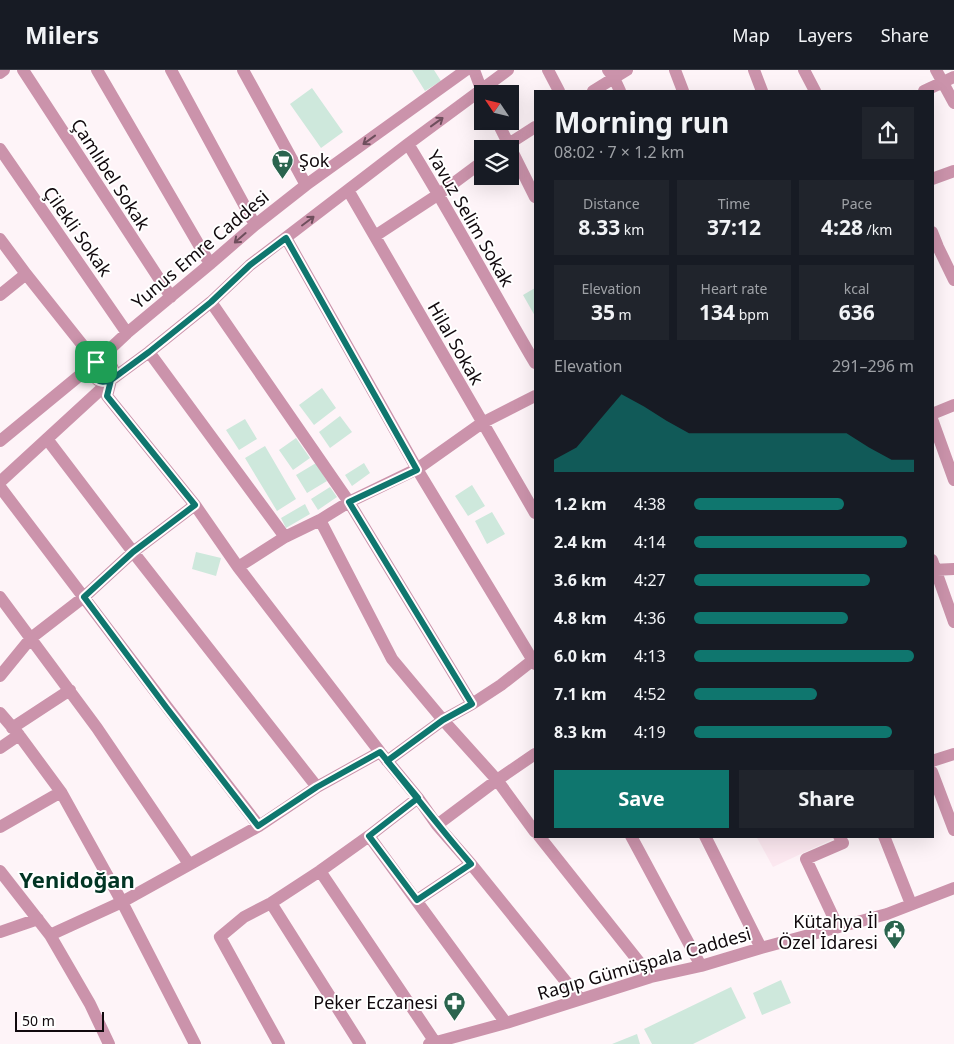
<!DOCTYPE html>
<meta charset="utf-8">
<style>
body{margin:0;font-family:"Noto Sans",sans-serif;background:#20242c;color:#f1f3f6;height:100vh;display:flex;flex-direction:column;font-size:19px;white-space:nowrap}
*{box-sizing:border-box;margin:0}
p{font-size:16px;color:#9ea1a6}
.icon{flex:none;width:28px;height:28px;fill:none;stroke:currentColor;stroke-width:2;stroke-linecap:round;stroke-linejoin:round}
.map{position:relative;flex:1;overflow:hidden}
.side{position:absolute;left:534px;top:20px;width:400px;height:748px;display:flex;flex-direction:column;background:#171b24;border-radius:0px;box-shadow:0 5px 20px #0002}
.side>*{flex:none}
.needle{width:32px;rotate:305deg}
.buttons{position:absolute;left:474px;top:15px;display:grid;gap:10px}
.buttons a{display:grid;place-items:center;width:45px;height:45px;border-radius:0px;background:#171b24;box-shadow:0 5px 20px #0002;font-size:25px}
.scale{position:absolute;left:15px;bottom:12px;width:89px;box-sizing:border-box;padding-left:5px;border:2px solid #11090d;border-top:0;font-size:14px;line-height:18px;white-space:nowrap;color:#11090d;-webkit-text-stroke:4px #fff;paint-order:stroke}
.pin{position:absolute;display:grid;place-items:center;width:42px;height:42px;color:#fff;margin:-21px;border-radius:10px;box-shadow:0 2px 8px #0006}
.round{display:grid;place-items:center;flex:none;width:52px;height:52px;border-radius:0px;background:#20242c}
.headline{display:flex;align-items:center;justify-content:space-between;height:85px;padding:0 20px}
h1{font-size:28px;font-weight:700;line-height:38px}
.stats{display:grid;grid-template-columns:repeat(3,1fr);gap:8px;height:85px;padding:5px 20px}
.stats div{display:grid;align-content:center;border-radius:0px;background:#20242c;text-align:center}
.stats b{font-size:21px;font-weight:700}
.stats small{font-size:14px;font-weight:400}
.stats p{font-size:14px}
.chart{height:140px;padding:10px 20px}
.chart p{display:flex;justify-content:space-between}
.chart svg{width:100%;height:90px;margin-top:5px;fill:#0f766e;opacity:.7}
.cta{display:flex;gap:10px;margin-top:auto;padding:10px 20px}
.cta a{flex:1;height:58px;border-radius:0px;background:#0f766e;color:#fff;font-size:20px;font-weight:700;line-height:58px;text-align:center}
.cta a+a{background:#20242c;color:#f1f3f6}
ul{padding:0 20px;list-style:none;font-size:16px}
li{display:grid;grid-template-columns:80px 60px 1fr;align-items:center;height:38px}
li i{height:12px;border-radius:6px;background:#0f766e}
header{display:flex;align-items:center;gap:30px;box-sizing:border-box;height:70px;padding:0 25px;background:#171b24;border-bottom:1px solid #363941}
header strong{font-size:24px}
nav{display:flex;gap:28px;margin-inline-start:auto;font-size:18px}
.map>svg:first-child{display:block}
.built{fill:#fce8f0}
.building{fill:#cee8dc}
.lines{fill:none;stroke-linecap:round;stroke-linejoin:round}
.minor{stroke:#cb93ab;stroke-width:12}
.oneway{stroke:#6e4e5c}
.route-casing{stroke:#fff;stroke-width:10}
.route{stroke:#0f766e;stroke-width:6}
.labels{text-anchor:middle;dominant-baseline:central;stroke-width:4;stroke-linejoin:round;paint-order:stroke}
.poi-label{font-size:18px;fill:#11090d;stroke:#fff;text-anchor:end}
.street-label{font-size:18px;fill:#11090d;stroke:#fff}
.district-label{font-size:22px;font-weight:bold;fill:#023524;stroke:#fff}
</style>
<header>
<strong>Milers</strong>
<nav><a>Map</a><a>Layers</a><a>Share</a></nav>
</header>
<div class="map">
<svg width="954" height="974" viewBox="0 0 954 974">
<rect width="100%" height="100%" fill="#fef4f8"/>
<path class="built" d="M756 766H834L835 768 773 797Z"/>
<path class="building" d="M412 0H434L441 11 425 21Z
M312 18 343 62 321 78 290 34Z
M535 218V246L523 225Z
M322 318 336 338 314 355 299 335Z
M340 346 352 362 330 378 319 362Z
M245 349 257 369 239 380 226 360Z
M296 368 310 388 293 400 279 380Z
M265 376 296 429 277 441 245 388Z
M316 393 327 411 307 423 296 405Z
M364 393 370 403 352 416 345 405Z
M472 415 485 436 468 446 455 426Z
M330 417 337 427 318 440 311 429Z
M305 434 310 444 286 458 281 448Z
M492 442 505 464 487 474 475 451Z
M196 482 221 488 216 506 192 499Z
M781 910 791 933 762 945 753 923Z
M731 917 746 948 693 974H652L644 959Z
M637 964 640 974H612Z"/>
<g class="lines">
<path class="minor" d="M23 0 171 227
M97 0 210 194
M171 0 255 155
M243 0 306 115
M466 0 306 115 255 155 210 194 127 263 96 292C91 300 92 308 101 312L111 310 149 282 211 232 250 195 408 74 508 0
M474 0 483 24
M548 0 559 21
M608 0 614 8 620 21
M675 0 683 21
M754 0 762 21
M804 0 815 21
M936 0 954 33
M0 3 4 0
M593 21 627 0
M924 21 954 7
M497 51 535 127
M408 74C452 145 492 220 535 293
M0 79 127 263
M501 79 535 57
M932 109 954 101
M348 120 535 443
M932 162 938 177 954 210
M375 166 439 124 482 92
M286 168 417 399 535 594
M0 169 26 204 96 292
M0 225 26 204
M211 232 349 432 472 634 443 650 392 589 320 450
M149 282 285 467
M932 344 954 335
M932 349 954 410
M47 369 133 482 317 717
M0 371 96 292C105 289 112 292 114 303L111 310 107 326 195 435 238 497 380 682 418 728 437 755 471 794 580 929
M0 412 111 310
M0 417 167 637 259 756
M932 490 954 552
M238 497 285 467 320 450 349 432 417 399 482 353 535 326
M932 500 954 499
M0 527 97 658 189 794
M0 606 31 568 84 527 133 482 195 435
M472 634 501 615 533 590
M0 643 19 665 61 722 122 832 195 974
M12 658 70 620
M0 678 19 665
M387 691 443 650 497 710 535 762
M932 691 954 684
M932 702 954 760
M437 755 497 710 535 684
M0 757 61 722
M369 766 506 953
M539 766 651 907
M631 766 701 896
M705 766 761 878
M884 766 911 834
M0 801 50 865 90 934 109 974
M320 801 435 972
M417 830 471 794
M271 833 360 974
M838 857 806 789 843 773 839 766
M0 862 38 849
M50 865 122 832 259 756 317 717 380 682
M279 974 220 867 244 847 271 833 320 801 369 766 418 728
M429 974 506 953 651 907 701 896 761 878 887 844 954 818"/>
</g>
<defs><path id="oneway-shaft" d="M-6 0H5M1.5-3L5.5 0L1.5 3" fill="none" stroke-width="1.6" stroke-linecap="round" stroke-linejoin="round" transform="scale(1.25)"/></defs>
<g class="oneway">
<use href="#oneway-shaft" transform="translate(437 52) rotate(-36)"/>
<use href="#oneway-shaft" transform="translate(369 70) rotate(144)"/>
<use href="#oneway-shaft" transform="translate(308 151) rotate(-37)"/>
<use href="#oneway-shaft" transform="translate(240 168) rotate(139)"/>
</g>
<g class="lines">
<defs>
<path id="route" d="M96 292C105 288 112 292 114 303L111 310 107 326 195 435 133 482 84 527 166 637 258 756 317 717 380 682 418 728 369 766 417 830 471 794C442 761 415 725 387 691L443 650 472 634 349 432 417 400 286 168 250 195 211 232 149 282 111 310C97 316 88 305 96 292"/>
</defs>
<use href="#route" class="route-casing"/>
<use href="#route" class="route"/>
</g>
<defs>
<symbol id="supermarket-pin" viewBox="-11 -11 22 30"><path d="M0 17L-7.5 6A9.5 9.5 0 1 1 7.5 6Z" fill="#2a644e" stroke="#fff"/><path d="M-6-5.5h2.5l.6 2H6L4.5 2H-2.5L-4.4-4H-6ZM-1.5 3.2a1.3 1.3 0 1 0 .1 0ZM3 3.2a1.3 1.3 0 1 0 .1 0Z" fill="#fff"/></symbol>
<symbol id="civic-pin" viewBox="-11 -11 22 30"><path d="M0 17L-7.5 6A9.5 9.5 0 1 1 7.5 6Z" fill="#2a644e" stroke="#fff"/><path d="M-.6-6.5H3V-4.5H.6V-3L4-1V1h2V6H-6V1h2V-1L-.6-3ZM-1.2 2.5V6h2.4V2.5Z" fill="#fff"/></symbol>
<symbol id="pharmacy-pin" viewBox="-11 -11 22 30"><path d="M0 17L-7.5 6A9.5 9.5 0 1 1 7.5 6Z" fill="#2a644e" stroke="#fff"/><path d="M-2-6h4v4h4v4h-4v4h-4v-4h-4v-4h4Z" fill="#fff"/></symbol>
</defs>
<g fill-rule="evenodd">
<use href="#supermarket-pin" x="270" y="78" width="25" height="34"/>
<use href="#civic-pin" x="882" y="848" width="25" height="34"/>
<use href="#pharmacy-pin" x="442" y="920" width="25" height="34"/>
</g>
<g class="labels">
<g class="poi-label">
<text x="299" y="90" text-anchor="start">Şok</text>
<text x="878" y="851">Kütahya İl<tspan x="878" dy="21">Özel İdaresi</tspan></text>
<text x="438" y="932">Peker Eczanesi</text>
</g>
<g class="street-label">
<text transform="translate(111 104) rotate(57)">Çamlıbel Sokak</text>
<text transform="translate(471 148) rotate(60)">Yavuz Selim Sokak</text>
<text transform="translate(78 161) rotate(55)">Çilekli Sokak</text>
<text transform="translate(200 179) rotate(-40)">Yunus Emre Caddesi</text>
<text transform="translate(456 273) rotate(60)">Hilal Sokak</text>
<text transform="translate(644 893) rotate(-16)">Ragıp Gümüşpala Caddesi</text>
</g>
<g class="district-label">
<text x="77" y="809">Yenidoğan</text>
</g>
</g>
</svg>
<div class="buttons">
<a><svg class="needle" viewBox="-14 -14 28 28"><path d="M0-13l5 13h-10z" fill="#e53935"/><path d="M0 13l5-13h-10z" fill="#9ea1a6"/></svg></a>
<a><svg class="icon" aria-label="layers" viewBox="0 0 24 24"><path d="M12 4l9 5-9 5-9-5zM3 14l9 5 9-5"/></svg></a>
</div>
<div class="scale">50 m</div>
<div class="pin" style="left:96px;top:292px;background:#1e9e55"><svg class="icon" aria-label="arrive" viewBox="0 0 24 24"><path d="M6 21V4h12l-3 4 3 4H6"/></svg></div>
<section class="side">
<div class="headline"><div><h1>Morning run</h1><p>08:02 · 7 × 1.2 km</p></div><a class="round"><svg class="icon" aria-label="share" viewBox="0 0 24 24"><path d="M12 15V3M7 8l5-5 5 5M5 13v7h14v-7"/></svg></a></div>
<div class="stats">
<div><p>Distance</p><b>8.33<small> km</small></b></div>
<div><p>Time</p><b>37:12</b></div>
<div><p>Pace</p><b>4:28<small> /km</small></b></div>
</div>
<div class="stats">
<div><p>Elevation</p><b>35<small> m</small></b></div>
<div><p>Heart rate</p><b>134<small> bpm</small></b></div>
<div><p>kcal</p><b>636</b></div>
</div>
<div class="chart"><p><span>Elevation</span>291–296 m</p>
<svg viewBox="0 0 160 44" preserveAspectRatio="none"><path d="M0 44V38L10 32L20 19L30 6L40 12L50 19L60 25L70 25L80 25L90 25L100 25L110 25L120 25L130 25L140 32L150 38L160 38V44z"/></svg>
</div>
<ul>
<li><b>1.2 km</b>4:38<i style="width:68%"></i></li>
<li><b>2.4 km</b>4:14<i style="width:97%"></i></li>
<li><b>3.6 km</b>4:27<i style="width:80%"></i></li>
<li><b>4.8 km</b>4:36<i style="width:70%"></i></li>
<li><b>6.0 km</b>4:13<i style="width:100%"></i></li>
<li><b>7.1 km</b>4:52<i style="width:56%"></i></li>
<li><b>8.3 km</b>4:19<i style="width:90%"></i></li>
</ul>
<div class="cta"><a>Save</a><a>Share</a></div>
</section>
</div>
